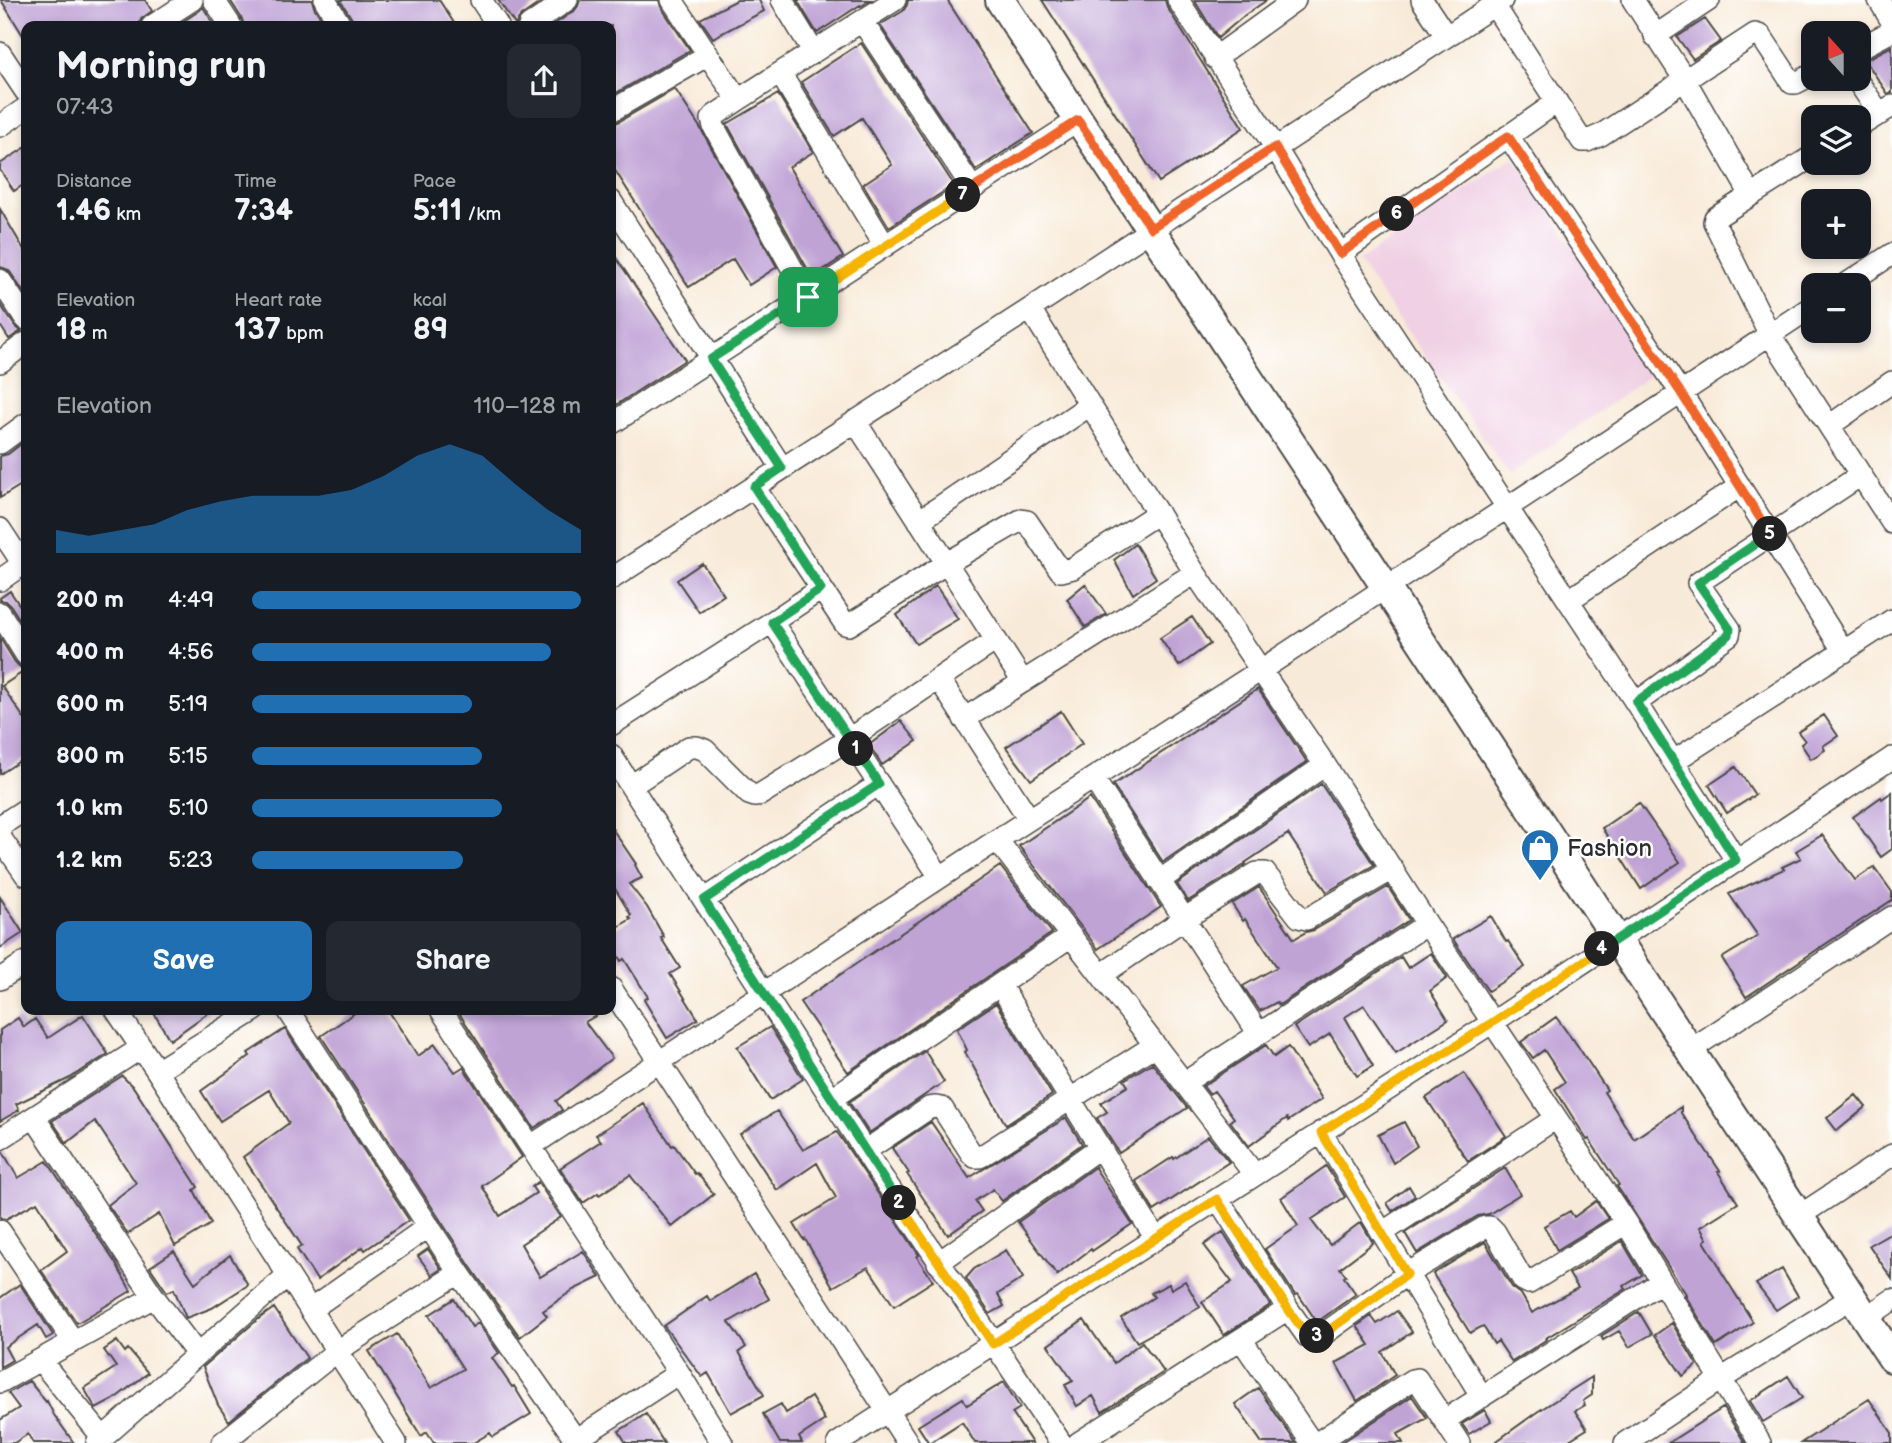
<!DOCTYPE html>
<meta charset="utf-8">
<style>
body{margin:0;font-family:"Balsamiq Sans",sans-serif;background:#242831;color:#f1f3f6;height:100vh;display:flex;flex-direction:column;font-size:26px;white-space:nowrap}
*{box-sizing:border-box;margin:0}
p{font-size:23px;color:#9ea1a6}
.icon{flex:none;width:38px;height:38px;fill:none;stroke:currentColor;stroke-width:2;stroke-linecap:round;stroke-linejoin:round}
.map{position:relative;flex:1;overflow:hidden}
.sheet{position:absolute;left:21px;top:21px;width:595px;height:994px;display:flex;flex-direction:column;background:#171b24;border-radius:14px;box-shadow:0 4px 10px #0003}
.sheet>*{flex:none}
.needle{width:46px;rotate:339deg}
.buttons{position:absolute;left:1801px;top:21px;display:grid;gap:14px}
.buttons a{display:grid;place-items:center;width:70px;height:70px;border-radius:14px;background:#171b24;box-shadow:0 4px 10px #0003;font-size:35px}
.pin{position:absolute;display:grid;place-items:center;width:60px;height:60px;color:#fff;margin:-30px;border-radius:14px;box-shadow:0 4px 10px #0006}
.km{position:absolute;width:35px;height:35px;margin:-18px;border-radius:50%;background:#222;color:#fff;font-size:19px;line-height:35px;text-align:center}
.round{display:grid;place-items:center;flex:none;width:74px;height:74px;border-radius:14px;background:#242831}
.head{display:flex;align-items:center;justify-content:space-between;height:119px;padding:0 35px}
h1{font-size:38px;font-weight:700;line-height:52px}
.figures{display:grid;grid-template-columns:repeat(3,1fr);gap:10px;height:119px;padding:7px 35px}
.figures div{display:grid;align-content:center}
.figures b{font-size:30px;font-weight:700}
.figures small{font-size:19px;font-weight:400}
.figures p{font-size:19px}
.chart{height:196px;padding:14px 35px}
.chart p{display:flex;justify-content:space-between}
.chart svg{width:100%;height:126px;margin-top:7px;fill:#1f6fb2;opacity:.7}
.button{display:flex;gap:14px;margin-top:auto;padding:14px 35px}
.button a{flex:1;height:80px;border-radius:14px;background:#1f6fb2;color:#fff;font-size:28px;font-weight:700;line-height:80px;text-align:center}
.button a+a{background:#242831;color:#f1f3f6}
ul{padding:0 35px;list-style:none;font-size:23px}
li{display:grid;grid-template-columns:112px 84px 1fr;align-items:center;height:52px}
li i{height:18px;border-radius:9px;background:#1f6fb2}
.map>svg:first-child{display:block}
.built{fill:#f0d0e4}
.building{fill:#bfa3d5}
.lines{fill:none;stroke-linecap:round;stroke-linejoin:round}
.minor-casing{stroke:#4a4845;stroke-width:24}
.tertiary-casing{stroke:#4a4845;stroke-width:32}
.minor{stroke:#fff;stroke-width:21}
.tertiary{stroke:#fff;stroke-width:28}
.split-1-casing{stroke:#fff;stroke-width:14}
.split-2-casing{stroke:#fff;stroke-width:14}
.split-3-casing{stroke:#fff;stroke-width:14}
.split-4-casing{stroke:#fff;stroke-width:14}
.split-5-casing{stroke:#fff;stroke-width:14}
.split-6-casing{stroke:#fff;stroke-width:14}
.split-7-casing{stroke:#fff;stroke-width:14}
.split-8-casing{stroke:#fff;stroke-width:14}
.split-1{stroke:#22a559;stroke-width:9}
.split-2{stroke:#22a559;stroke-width:9}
.split-3{stroke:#f5b400;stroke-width:9}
.split-4{stroke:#f5b400;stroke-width:9}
.split-5{stroke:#22a559;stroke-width:9}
.split-6{stroke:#f0652b;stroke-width:9}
.split-7{stroke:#f0652b;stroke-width:9}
.split-8{stroke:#f5b400;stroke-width:9}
.labels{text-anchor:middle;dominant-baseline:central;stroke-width:5;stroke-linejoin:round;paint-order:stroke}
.poi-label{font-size:24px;fill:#2b2b2b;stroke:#fff;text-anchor:start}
</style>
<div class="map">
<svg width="1892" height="1443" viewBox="0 0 1892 1443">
<rect width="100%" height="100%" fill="#fff"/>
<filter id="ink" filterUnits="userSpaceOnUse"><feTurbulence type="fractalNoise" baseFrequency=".0143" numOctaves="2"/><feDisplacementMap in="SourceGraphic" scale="14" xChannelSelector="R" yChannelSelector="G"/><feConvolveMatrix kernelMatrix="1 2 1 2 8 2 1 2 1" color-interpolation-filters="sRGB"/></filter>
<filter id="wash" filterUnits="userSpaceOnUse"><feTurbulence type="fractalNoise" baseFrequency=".00686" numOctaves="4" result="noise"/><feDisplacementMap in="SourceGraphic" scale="28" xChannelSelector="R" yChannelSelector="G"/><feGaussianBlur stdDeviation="1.57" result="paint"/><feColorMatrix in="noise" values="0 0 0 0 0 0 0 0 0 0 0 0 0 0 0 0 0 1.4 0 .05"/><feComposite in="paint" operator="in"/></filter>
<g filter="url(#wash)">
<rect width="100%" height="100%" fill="#f8ead8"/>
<path class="built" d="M1514 157 1656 371 1510 475 1358 262Z"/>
<g id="blocks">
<path class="building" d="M1 0H145L152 11 141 19 139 26H26V36L24 37Z
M230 0H312L314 7 326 26H244L242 19Z
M340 0H439L456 26H354L352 19Z
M498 0H544L521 16 517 21 516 26Z
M580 0H659L661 7 690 50 611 96V26H552L575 10 578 6Z
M737 0H759L764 11 713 38 700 19Z
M797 0H871L861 6 860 5 817 33Z
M908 0H947L1033 133 976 170 880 25 903 11 907 5Z
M1042 0H1165L1167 7 1243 128 1159 182Z
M1194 0H1267L1245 15 1218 38Z
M203 7 215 26H176L199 11Z
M1705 19 1721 41 1693 59 1677 37Z
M861 43 954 185 889 227 863 184 892 165 862 118 834 136 801 82Z
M1892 46V93L1888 94 1865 60Z
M675 89 701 129 777 267 749 285 733 259 689 287 611 164V124L618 122Z
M778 94 813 152 789 167 843 257 812 277 727 124Z
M26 147V183L14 191 0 170V164Z
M0 209 26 253V296L10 272 6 269 0 267Z
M611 250 685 360 616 405 611 397Z
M0 304 15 326 21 331 9 339 0 325Z
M26 440V482L0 498V456L8 454Z
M1135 544 1156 578 1133 594 1114 560Z
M702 563 724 595 699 612 677 580Z
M1085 584 1106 614 1085 627 1067 599Z
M936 586 958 619 916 644 897 615Z
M10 591 26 615V630L11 606 6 601 0 600V598Z
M1192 617 1210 644 1179 666 1160 638Z
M0 638 15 662 20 667 26 668V670L2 686 26 721V757L0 774Z
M1258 689 1307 762 1163 862 1113 785Z
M1061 711 1082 744 1031 780 1006 747Z
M1824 715 1838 736 1823 746 1825 750 1811 759 1801 744 1805 741 1798 732Z
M901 721 917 741 882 765 869 745Z
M1736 767 1755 795 1727 813 1709 785Z
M1321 784 1374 865 1327 892 1288 834 1245 863 1246 864 1188 901 1177 884Z
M1892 792V849L1881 857 1853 817 1881 797 1882 799Z
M1090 798 1161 907 1098 949 1019 846Z
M1639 803 1680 862 1641 889 1602 828Z
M611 827 636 864 635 865 642 878 629 884 647 907 664 937 661 938 680 968 670 974 698 1019 667 1038 644 1000 648 997 624 959 621 961 611 944V931L631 919 629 917 631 915 611 882Z
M1822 835 1855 880 1874 867 1892 892V900L1746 997 1722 958 1758 936 1729 894 1784 869 1782 867 1801 858 1796 851Z
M1000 866 1052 933 848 1072 800 1002Z
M1259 887 1294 939 1306 932 1314 930 1388 887 1409 920 1279 1005 1277 1002 1260 1011 1243 986 1277 967 1245 919 1243 921 1232 904Z
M0 897 23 933 0 948Z
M1491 916 1506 942 1508 941 1525 967 1488 991 1453 939Z
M1431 953 1447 978 1430 991 1448 1020 1396 1053 1364 1005 1345 1017 1373 1066 1357 1076 1330 1034 1308 1048 1294 1027 1401 957 1408 968Z
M996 1003 1052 1095 1006 1125 965 1052 967 1050 957 1029Z
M152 1010H212L170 1040Z
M359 1010H388L418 1056 435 1044 455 1072 463 1067 522 1157 482 1186 500 1216 536 1193 532 1187 538 1182 561 1217 521 1244 540 1277 583 1251 600 1277 573 1290 543 1311 547 1316 520 1337 470 1266 321 1036Z
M457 1010H606L585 1022 612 1058 556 1101 562 1110 534 1128Z
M83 1015 108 1054 70 1078 16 1104 19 1110 0 1121V1030L18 1018 24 1027 35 1019 48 1038Z
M1556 1017 1572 1039H1573L1607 1090 1604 1092 1634 1139 1681 1107V1113L1720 1171 1718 1172 1738 1203 1700 1227 1707 1239 1704 1241 1720 1267 1719 1268 1753 1322 1716 1346 1685 1295 1686 1294 1617 1186 1619 1185 1589 1139 1587 1140 1555 1089 1565 1082 1544 1050 1533 1058 1521 1042Z
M770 1027 803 1079 770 1100 737 1047Z
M285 1029 409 1220 365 1250 363 1247 317 1280 297 1249 302 1246 243 1157 289 1123 269 1090 220 1121 201 1091 250 1056 248 1053Z
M1266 1045 1274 1057 1288 1047 1322 1099 1288 1121 1287 1118 1249 1146 1230 1121 1234 1118 1214 1091 1209 1094 1203 1086Z
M925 1051 944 1082 869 1133 849 1102Z
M1152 1063 1187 1108 1119 1153 1097 1118 1107 1112 1101 1103 1128 1086 1124 1080Z
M1464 1073 1506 1136 1468 1161 1426 1098Z
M122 1076 134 1088 198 1187 194 1190 211 1224 175 1246 159 1214 128 1234 108 1205 136 1183 95 1121 67 1143 52 1121Z
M1856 1095 1866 1107 1837 1131 1827 1118Z
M643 1103 672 1146 674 1145 695 1174 697 1173 714 1194 672 1227 630 1175 599 1195 598 1193 583 1203 560 1168 601 1141 596 1135Z
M777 1111 803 1150 837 1132 919 1255 917 1257 933 1281 894 1306 868 1267 833 1287 805 1239 804 1240 794 1224 836 1198 817 1163 777 1190 740 1134Z
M1066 1118 1082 1144 1002 1201 993 1189 975 1201 982 1211 948 1235 907 1174 909 1173 892 1148 931 1122 969 1178Z
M1404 1122 1417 1146 1393 1163 1378 1135Z
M1208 1136 1229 1162 1154 1211 1136 1181 1173 1157 1174 1159Z
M0 1152H3L18 1178 47 1161 116 1264 131 1291 77 1323 41 1270 67 1251 37 1202 6 1219 0 1218Z
M1096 1166 1095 1168 1132 1224 1092 1251 1091 1249 1057 1275 1018 1222Z
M1326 1166 1345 1197 1311 1220 1330 1245 1361 1222 1373 1243 1340 1268 1346 1276 1344 1277 1356 1294 1317 1322 1298 1294 1295 1295 1265 1249 1298 1226 1281 1198Z
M1505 1168 1520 1194 1489 1214 1478 1216 1417 1253 1405 1233Z
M1409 1186 1415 1196 1392 1211 1387 1203Z
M1596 1201 1608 1219 1557 1250 1544 1226 1570 1211 1574 1217Z
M1223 1232 1270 1305 1224 1335 1202 1302 1232 1282 1204 1245Z
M1892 1232V1279L1869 1245Z
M1622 1241 1642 1275 1624 1286 1626 1289 1546 1338 1547 1339 1512 1362 1498 1341 1494 1344 1483 1326 1470 1333 1433 1274 1485 1242 1512 1287 1521 1294 1532 1313 1578 1288 1569 1274 1571 1273Z
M428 1249 441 1269 432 1275 418 1256Z
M1006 1250 1023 1278 998 1294 1004 1306 990 1314 966 1278 974 1269Z
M174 1251 195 1283 230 1255 248 1285 212 1308 186 1318 174 1289 167 1292 150 1267Z
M1782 1269 1798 1296 1776 1310 1756 1284Z
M754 1274 769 1299 729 1322 746 1347 739 1352 764 1395 731 1413 708 1373 702 1377 664 1326 707 1296 710 1301Z
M1185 1281 1200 1307 1137 1342 1121 1318 1154 1297 1151 1293 1169 1284 1171 1289Z
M20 1284 53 1335 46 1339 38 1325 5 1347 12 1360 0 1367V1298Z
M454 1299 472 1327 478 1323 499 1353 492 1358 512 1387 514 1386 531 1414 493 1437 490 1433 473 1443H434L427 1432 421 1436 369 1351 397 1334 431 1388 463 1369 429 1315Z
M274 1308 307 1358 229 1421 218 1405 203 1367 257 1320Z
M1397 1311 1412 1332 1382 1352 1395 1375 1357 1401 1336 1363 1370 1345 1357 1326 1371 1316 1377 1324Z
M1639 1312 1652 1334 1629 1347 1619 1331 1603 1340 1601 1336Z
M1084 1320 1114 1363 1142 1342 1164 1372 1102 1412 1093 1396 1077 1406 1065 1385 1073 1381 1048 1345Z
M1672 1323 1697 1365 1683 1376 1655 1335Z
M117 1341 125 1352 128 1349 148 1373 113 1400 96 1409 84 1388 116 1367 104 1350Z
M1788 1376 1802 1398 1763 1422 1750 1401Z
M1592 1377V1395L1583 1401 1585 1405 1575 1411 1587 1429 1564 1443H1494L1537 1412Z
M29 1381 46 1402 47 1401 54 1415 74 1443H33L28 1434 14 1443H0V1420L19 1408 8 1393Z
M1004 1382 1020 1408 1012 1413 1032 1443H975L962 1422 929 1443 918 1426 963 1398 967 1405Z
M1258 1388 1296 1443H1262L1235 1404Z
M1412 1396 1427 1418 1398 1434 1403 1443H1341Z
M811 1397 825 1420 799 1437 802 1443H780L763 1414 781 1404 786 1413Z
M1869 1399 1892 1433V1443H1801Z
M1723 1408 1745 1443H1668Z
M1485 1410 1491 1421 1469 1434 1462 1424Z
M646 1414 664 1443H626L619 1431Z"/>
</g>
</g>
<g filter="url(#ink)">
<use href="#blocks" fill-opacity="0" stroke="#4a4845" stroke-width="2"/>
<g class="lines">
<defs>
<path id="minor" d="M214 0 231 26
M325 0 341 26
M481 0 498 26
M672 0 738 100
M782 0 813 51
M1178 0 1275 147 1340 254 1636 703 1736 860
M1422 0 1446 36
M1633 0 1685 80 1751 195
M1879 0 1892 22
M1494 5 1582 141H1587L1601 135 1755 34 1761 36 1792 83H1796L1813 74
M862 21 973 189
M152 26 192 0
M529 26 567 0
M1655 36 1709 0
M1858 49 1892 31
M0 53 26 92
M1215 58 1295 0
M780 73 885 246
M1856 79 1880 114
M611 111 708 55
M0 126 26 108
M1858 127 1892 106
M1508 136 1681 393 1844 652
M1813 156 1715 218 1714 222 1770 335 1892 523
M611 201 782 468
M1340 254 1557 102
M0 280 26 319
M1845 285 1892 254
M808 297 714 127 712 119 714 116 738 100 895 0
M1030 309 1195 573 1325 765 1427 924 1626 1223 1760 1443
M0 362 26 343
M855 421 1023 682
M611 424 1078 120
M1829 426 1892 382
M0 443 26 424
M754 487 845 624 849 625 947 563 1021 520 1027 521 1058 567 1061 571 1073 568 1158 513
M919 521 1090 405
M0 529 23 564
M611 579 1030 309 1502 0
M0 580 26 562
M1569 600 1740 486
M0 613 26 655
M772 622 940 877
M939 679 1029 819
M1636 703 1729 635 1730 629 1698 583 1861 475
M964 719 1195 573
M611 725 772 622 821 589
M611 755 874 1165 1061 1443
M1674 761 1892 620
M1093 778 1259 1034
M631 786 689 747H697L705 750 749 794 755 796 761 794 849 739 996 640
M0 826 26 809
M0 837 26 875
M997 840 1255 1175
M1159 881 1325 765
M704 900 879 784
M1101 975 1184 919 1257 873H1265L1299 917 1307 919 1393 869
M0 979 26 962
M1000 985 1156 1239
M611 988 908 1443
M116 1010 157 1071 396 1443
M288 1010 459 1273 576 1440
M441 1010 679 1373 722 1443
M1690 1050 1892 917
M157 1071 255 1010
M1184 1083 1427 924
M831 1099 1071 936
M34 1117 154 1297 197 1354
M1321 1132 1482 1397
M0 1139 141 1048
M531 1146 997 840 1261 670 1813 306
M865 1151 929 1108 936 1107 942 1108 971 1153 975 1157H980L1155 1045
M1218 1199 1288 1309 1307 1336 1316 1337 1325 1333 1407 1274 1485 1227H1490L1495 1232 1523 1280 1529 1283 1626 1223
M1799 1216 1892 1155
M0 1231 73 1341
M1382 1233 1556 1118
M938 1263 1100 1147
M310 1310 429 1226
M1866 1318 1892 1300
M1241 1339 1312 1443
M40 1360 103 1438
M0 1382 154 1297
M1445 1420 1661 1282
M97 1443 288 1275
M222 1443 337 1351 459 1273
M571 1443 679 1373
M838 1443 1493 1022 1892 758
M1078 1443 1288 1309
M1317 1443 1412 1380 1417 1379 1459 1443
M1625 1443 1721 1379 1853 1297"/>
<path id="tertiary" d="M1000 0 1892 1358"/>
</defs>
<use href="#minor" class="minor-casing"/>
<use href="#tertiary" class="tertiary-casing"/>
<use href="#minor" class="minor"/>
<use href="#tertiary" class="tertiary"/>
</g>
</g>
<g class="lines" filter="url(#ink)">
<defs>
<path id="split-1" d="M808 297 711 359 782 468 754 487 821 589 772 622 856 749"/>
<path id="split-2" d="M856 749 879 784 704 900 899 1203"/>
<path id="split-3" d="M899 1203 993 1344 1217 1199 1288 1309 1307 1336H1317"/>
<path id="split-4" d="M1317 1336 1325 1333 1407 1274 1321 1132 1493 1022 1602 949"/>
<path id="split-5" d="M1602 949 1736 860 1636 702 1729 635 1730 629 1698 583 1770 534"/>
<path id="split-6" d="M1397 214 1508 136 1681 393 1770 534"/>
<path id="split-7" d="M963 195 1078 120 1151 228 1275 147 1340 254 1397 214"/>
<path id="split-8" d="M808 297 963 195"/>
</defs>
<use href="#split-1" class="split-1-casing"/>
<use href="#split-2" class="split-2-casing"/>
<use href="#split-3" class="split-3-casing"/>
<use href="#split-4" class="split-4-casing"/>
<use href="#split-5" class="split-5-casing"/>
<use href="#split-6" class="split-6-casing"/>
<use href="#split-7" class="split-7-casing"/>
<use href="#split-8" class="split-8-casing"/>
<use href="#split-1" class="split-1"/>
<use href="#split-2" class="split-2"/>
<use href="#split-3" class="split-3"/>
<use href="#split-4" class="split-4"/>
<use href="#split-5" class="split-5"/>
<use href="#split-6" class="split-6"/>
<use href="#split-7" class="split-7"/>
<use href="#split-8" class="split-8"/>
</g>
<defs>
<symbol id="shop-pin" viewBox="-11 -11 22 30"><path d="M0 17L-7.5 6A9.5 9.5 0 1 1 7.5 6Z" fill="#1f6fb2" stroke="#fff"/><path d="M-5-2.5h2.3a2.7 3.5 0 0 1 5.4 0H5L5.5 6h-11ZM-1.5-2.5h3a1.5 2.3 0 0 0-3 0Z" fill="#fff"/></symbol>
</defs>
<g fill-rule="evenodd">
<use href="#shop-pin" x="1518" y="826" width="44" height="60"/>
</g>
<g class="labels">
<g class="poi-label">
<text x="1567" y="848">Fashion</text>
</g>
</g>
</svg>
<div class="buttons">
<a><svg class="needle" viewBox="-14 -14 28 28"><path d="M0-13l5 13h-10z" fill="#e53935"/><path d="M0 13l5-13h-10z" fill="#9ea1a6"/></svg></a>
<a><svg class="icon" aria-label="layers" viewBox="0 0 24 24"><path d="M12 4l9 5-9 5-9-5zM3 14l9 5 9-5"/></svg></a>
<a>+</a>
<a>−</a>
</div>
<div class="pin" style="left:808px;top:297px;background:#1e9e55"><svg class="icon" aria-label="arrive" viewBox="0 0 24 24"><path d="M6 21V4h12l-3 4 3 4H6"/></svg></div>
<b class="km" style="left:856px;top:749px">1</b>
<b class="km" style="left:899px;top:1203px">2</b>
<b class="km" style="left:1317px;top:1336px">3</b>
<b class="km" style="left:1602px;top:949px">4</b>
<b class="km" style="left:1770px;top:534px">5</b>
<b class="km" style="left:1397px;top:214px">6</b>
<b class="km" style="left:963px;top:195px">7</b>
<section class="sheet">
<div class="head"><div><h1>Morning run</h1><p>07:43</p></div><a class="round"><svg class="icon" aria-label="share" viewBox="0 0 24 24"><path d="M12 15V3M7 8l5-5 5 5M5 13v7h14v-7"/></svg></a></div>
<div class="figures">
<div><p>Distance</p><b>1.46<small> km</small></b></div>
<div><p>Time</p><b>7:34</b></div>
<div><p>Pace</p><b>5:11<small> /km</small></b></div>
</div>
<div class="figures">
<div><p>Elevation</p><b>18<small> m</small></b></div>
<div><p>Heart rate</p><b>137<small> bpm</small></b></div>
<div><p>kcal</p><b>89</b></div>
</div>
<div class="chart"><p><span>Elevation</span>110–128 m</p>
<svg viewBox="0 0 160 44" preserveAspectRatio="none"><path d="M0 44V36L10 38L20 36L30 34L40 29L50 26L60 24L70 24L80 24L90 22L100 17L110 10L120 6L130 10L140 20L150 29L160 36V44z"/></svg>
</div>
<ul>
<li><b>200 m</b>4:49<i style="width:100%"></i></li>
<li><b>400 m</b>4:56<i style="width:91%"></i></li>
<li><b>600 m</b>5:19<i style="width:67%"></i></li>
<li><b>800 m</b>5:15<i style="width:70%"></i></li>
<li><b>1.0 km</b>5:10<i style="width:76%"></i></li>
<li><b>1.2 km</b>5:23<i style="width:64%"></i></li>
</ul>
<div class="button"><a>Save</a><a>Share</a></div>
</section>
</div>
